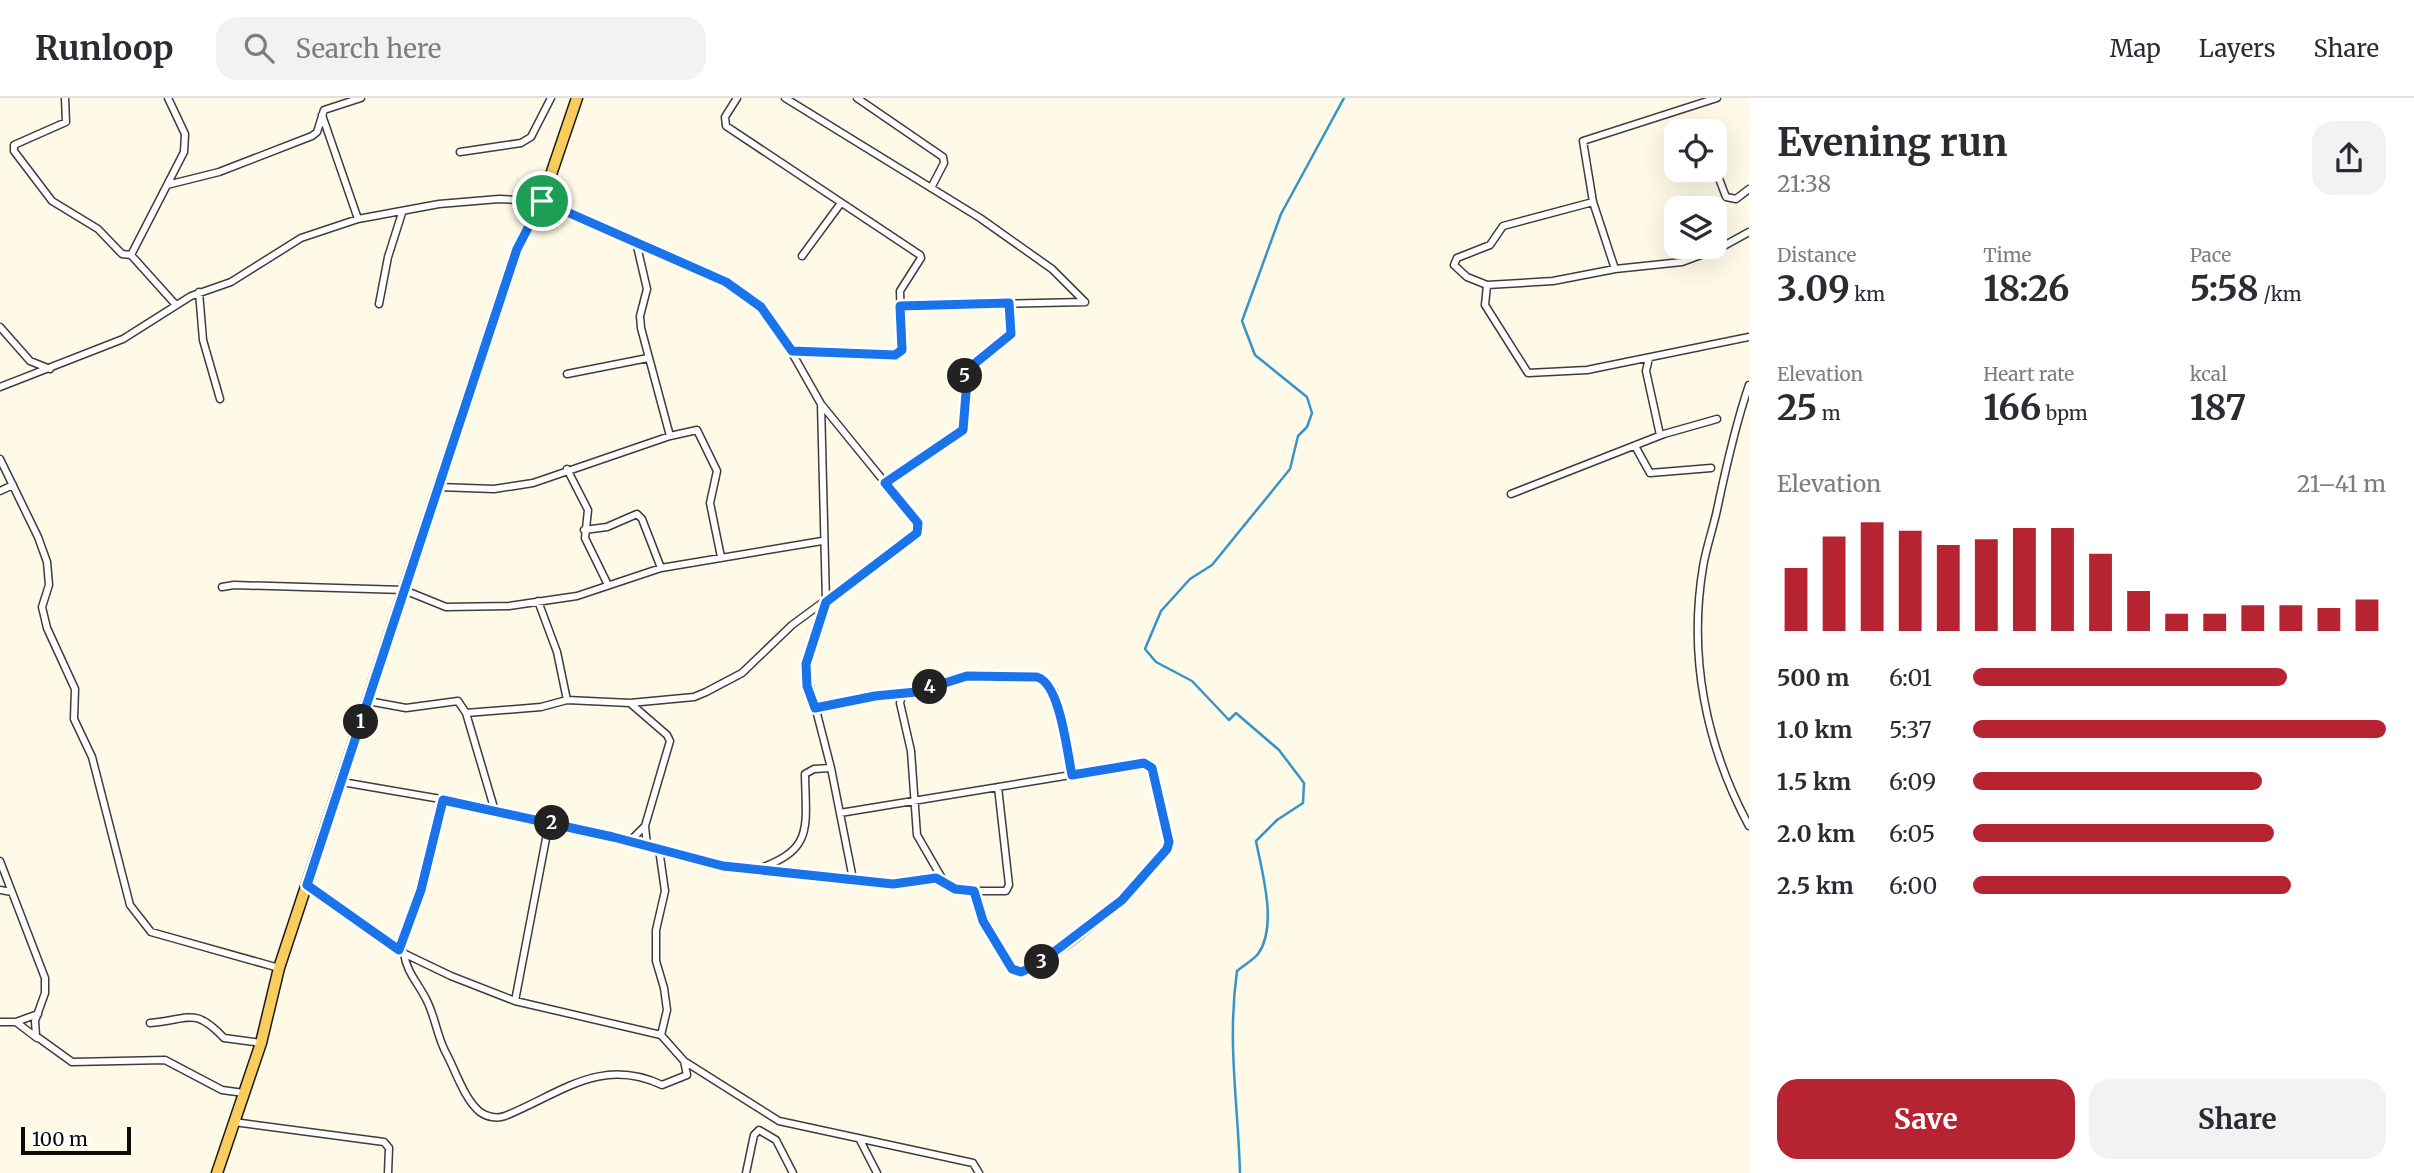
<!DOCTYPE html>
<meta charset="utf-8">
<style>
body{margin:0;font-family:Merriweather,serif;background:#f2f2f3;color:#2b2b33;height:100vh;display:flex;flex-direction:column;font-size:26px;white-space:nowrap}
*{box-sizing:border-box;margin:0}
p{font-size:23px;color:#7c7c81}
.icon{flex:none;width:38px;height:38px;fill:none;stroke:currentColor;stroke-width:2;stroke-linecap:round;stroke-linejoin:round}
.map{position:relative;flex:1;overflow:hidden}
.panel{display:flex;flex-direction:column;background:#fff;width:665px}
.panel>*{flex:none}
.tools{position:absolute;left:1664px;top:21px;display:grid;gap:14px}
.tools a{display:grid;place-items:center;width:63px;height:63px;border-radius:14px;background:#fff;box-shadow:0 7px 28px #0002;font-size:35px}
.scale{position:absolute;left:21px;bottom:18px;width:110px;box-sizing:border-box;padding-left:7px;border:4px solid #0a0a0a;border-top:0;font-size:19px;line-height:24px;white-space:nowrap;color:#0a0a0a;-webkit-text-stroke:5px #fff;paint-order:stroke}
.pin{position:absolute;display:grid;place-items:center;width:60px;height:60px;color:#fff;margin:-30px;border:4px solid #fff;border-radius:50%;box-shadow:0 2px 7px #0007}
.km{position:absolute;width:35px;height:35px;margin:-18px;border-radius:50%;background:#222;color:#fff;font-size:19px;line-height:35px;text-align:center}
.round{display:grid;place-items:center;flex:none;width:74px;height:74px;border-radius:21px;background:#f2f2f3}
.overview{display:flex;align-items:center;justify-content:space-between;height:119px;padding:0 28px}
h1{font-size:38px;font-weight:700;line-height:52px}
.metrics{display:grid;grid-template-columns:repeat(3,1fr);gap:10px;height:119px;padding:7px 28px}
.metrics div{display:grid;align-content:center}
.metrics b{font-size:35px;font-weight:700}
.metrics small{font-size:19px;font-weight:400}
.metrics p{font-size:19px}
.chart{height:196px;padding:14px 28px}
.chart p{display:flex;justify-content:space-between}
.chart svg{width:100%;height:126px;margin-top:7px;stroke:#b72431;stroke-width:6}
.primary-button{display:flex;gap:14px;margin-top:auto;padding:14px 28px}
.primary-button a{flex:1;height:80px;border-radius:21px;background:#b72431;color:#fff;font-size:28px;font-weight:700;line-height:80px;text-align:center}
.primary-button a+a{background:#f2f2f3;color:#2b2b33}
ul{padding:0 28px;list-style:none;font-size:23px}
li{display:grid;grid-template-columns:112px 84px 1fr;align-items:center;height:52px}
li i{height:18px;border-radius:9px;background:#b72431}
header{display:flex;align-items:center;gap:42px;box-sizing:border-box;height:98px;padding:0 35px;background:#fff;border-bottom:2px solid #e1e1e2}
header strong{font-size:33px}
nav{display:flex;gap:38px;margin-inline-start:auto;font-size:24px}
.search{width:490px;height:63px;background:#f2f2f3;display:flex;align-items:center;gap:18px;box-sizing:border-box;padding:0 24px;border-radius:21px;color:#7c7c81;font-size:26px}
main{display:flex;flex:1;min-height:0}
.map>svg:first-child{display:block}
.lines{fill:none;stroke-linecap:round;stroke-linejoin:round}
.stream{stroke:#3595cb;stroke-width:2.5}
.minor-casing{stroke:#3d3d3d;stroke-width:9}
.primary-casing{stroke:#1b1b1b;stroke-width:13}
.minor{stroke:#fff;stroke-width:6}
.primary{stroke:#f8cd5e;stroke-width:10}
.route-casing{stroke:#fff;stroke-width:14}
.route{stroke:#1a73e8;stroke-width:9}
</style>
<header>
<strong>Runloop</strong>
<div class="search"><svg class="icon" aria-label="search" viewBox="0 0 24 24"><circle cx="10" cy="10" r="6"/><path d="M15 15l6 6"/></svg>Search here</div>
<nav><a>Map</a><a>Layers</a><a>Share</a></nav>
</header>
<main>
<div class="map">
<svg width="1749" height="1075" viewBox="0 0 1749 1075">
<rect width="100%" height="100%" fill="#fff9e7"/>
<g class="lines">
<path class="stream" d="M1240 1075C1238 1005 1227 944 1237 873 1243 868 1253 862 1258 856 1278 828 1262 774 1256 743L1277 722 1303 705 1304 685 1279 652 1236 615 1229 622 1192 583 1156 564 1145 551 1161 513 1190 481 1212 467 1290 371 1298 338 1307 329 1312 315 1307 299 1255 257 1242 223 1281 116 1344 0"/>
<defs>
<path id="minor" d="M65 0 66 24 14 47V53L52 103 98 131 122 156 131 157 176 207
M737 0 725 19 726 28 920 157 921 160 900 193 902 252 900 256 792 253
M785 0 980 120 1052 171 1085 204
M857 0 943 59 944 65 931 90
M322 17 358 121
M460 54 521 45 531 39 551 0
M1715 70 1726 99 1736 101 1749 91
M167 87 219 74 312 38 317 34 324 12 361 0
M1593 104 1503 128 1490 147 1457 160 1454 167 1467 179 1487 187 1553 183 1615 171 1682 164 1720 150 1749 134
M636 144 647 191 640 218 641 230 670 338
M131 157 184 54 185 36 168 0
M802 158 841 105
M1615 171 1593 104 1583 43 1717 0
M1487 187 1485 207 1528 275 1587 272 1749 239
M199 194 203 242 220 301
M379 206 388 159 402 115
M900 208 1085 204
M0 229 30 263 50 271
M1649 260 1646 273 1660 337
M567 276 648 260
M1749 287C1735 328 1726 369 1717 412 1713 431 1706 450 1703 469 1688 559 1706 648 1749 728
M0 289 123 241 191 198 231 184 301 140 358 121 439 106 499 101 542 103 726 185 760 209 783 239 821 306 918 425 917 435 792 527 742 575 706 594 694 599 630 605 567 602 541 609 466 615
M821 306 826 504 806 573 831 670 853 781
M1635 348 1650 375 1711 370
M0 361 38 439 47 464 49 487 42 509 47 530 75 591 74 621 92 659 130 807 151 834 279 870
M567 371 588 412 585 440 608 487
M885 385 963 332 968 271 1011 236 1009 205
M438 389 494 391 533 385 670 338 697 332 717 373 710 405 721 459
M0 393 13 387
M1511 396 1664 336 1717 321
M584 432 607 429 637 416 642 421 661 470
M222 489 234 487 404 492 446 509 509 508 577 498 661 470 822 443
M538 503 557 554 567 602
M902 597 900 605 911 653 917 737 943 782
M368 603 406 610 458 603 466 615 495 713
M630 605 667 637 670 643 645 728 647 748
M815 610 875 598 916 594 967 578H1037L1054 593 1072 677
M342 684 458 704 613 739 723 768 893 786 936 780 962 793H1006L1009 787 998 689
M840 715 1144 665 1152 670 1169 744 1167 751C1126 798 1079 848 1021 874L1012 871C997 845 983 822 974 793
M630 743 645 728
M659 751 665 793 656 832V863L664 890 667 912 661 937
M0 763 45 880V895L35 923 36 938 72 964 165 962 222 992 244 995
M755 772C814 752 806 732 805 676L814 671 831 670
M307 787 401 854 451 878 515 903 661 937 684 963 779 1023 973 1065 979 1075
M0 792 12 794
M399 852 421 792 443 702
M404 855C406 874 419 886 427 903 435 919 437 937 445 953 455 971 464 1001 480 1014 487 1019 497 1021 505 1018 560 996 600 958 662 987L687 977 684 963
M515 903 549 725
M0 924H16L38 916
M16 924 37 940
M150 925C189 922 194 908 224 940L261 945
M234 1024 384 1044 389 1050 388 1075
M860 1042 877 1075
M746 1075 754 1037 759 1032 776 1042 793 1075"/>
<path id="primary" d="M217 1075 261 945 279 870 517 151 542 103 577 0"/>
</defs>
<use href="#minor" class="minor-casing"/>
<use href="#primary" class="primary-casing"/>
<use href="#minor" class="minor"/>
<use href="#primary" class="primary"/>
</g>
<g class="lines">
<defs>
<path id="route" d="M542 103 726 184 761 209 792 253 895 257 902 252 900 208 1009 205 1011 236 968 271 963 332 885 385 918 425 917 435 826 504 806 566 807 588 815 610 875 598 916 594 967 578 1037 579C1060 585 1067 654 1072 677L1144 665 1152 670 1169 744 1167 751 1122 802 1037 867 1021 874 1012 871 983 823 974 793 955 791 936 780 893 786 723 768 613 739 443 702 421 792 399 852 307 787 517 151Z"/>
</defs>
<use href="#route" class="route-casing"/>
<use href="#route" class="route"/>
</g>
</svg>
<div class="tools">
<a><svg class="icon" aria-label="locate" viewBox="0 0 24 24"><circle cx="12" cy="12" r="6"/><path d="M12 2v4M12 18v4M2 12h4M18 12h4"/></svg></a>
<a><svg class="icon" aria-label="layers" viewBox="0 0 24 24"><path d="M12 4l9 5-9 5-9-5zM3 14l9 5 9-5"/></svg></a>
</div>
<div class="scale">100 m</div>
<div class="pin" style="left:542px;top:103px;background:#1e9e55"><svg class="icon" aria-label="arrive" viewBox="0 0 24 24"><path d="M6 21V4h12l-3 4 3 4H6"/></svg></div>
<b class="km" style="left:361px;top:624px">1</b>
<b class="km" style="left:552px;top:725px">2</b>
<b class="km" style="left:1042px;top:864px">3</b>
<b class="km" style="left:930px;top:589px">4</b>
<b class="km" style="left:965px;top:278px">5</b>
</div>
<section class="panel">
<div class="overview"><div><h1>Evening run</h1><p>21:38</p></div><a class="round"><svg class="icon" aria-label="share" viewBox="0 0 24 24"><path d="M12 15V3M7 8l5-5 5 5M5 13v7h14v-7"/></svg></a></div>
<div class="metrics">
<div><p>Distance</p><b>3.09<small> km</small></b></div>
<div><p>Time</p><b>18:26</b></div>
<div><p>Pace</p><b>5:58<small> /km</small></b></div>
</div>
<div class="metrics">
<div><p>Elevation</p><b>25<small> m</small></b></div>
<div><p>Heart rate</p><b>166<small> bpm</small></b></div>
<div><p>kcal</p><b>187</b></div>
</div>
<div class="chart"><p><span>Elevation</span>21–41 m</p>
<svg viewBox="0 0 160 44" preserveAspectRatio="none"><path d="M5 44V22M15 44V11M25 44V6M35 44V9M45 44V14M55 44V12M65 44V8M75 44V8M85 44V17M95 44V30M105 44V38M115 44V38M125 44V35M135 44V35M145 44V36M155 44V33"/></svg>
</div>
<ul>
<li><b>500 m</b>6:01<i style="width:76%"></i></li>
<li><b>1.0 km</b>5:37<i style="width:100%"></i></li>
<li><b>1.5 km</b>6:09<i style="width:70%"></i></li>
<li><b>2.0 km</b>6:05<i style="width:73%"></i></li>
<li><b>2.5 km</b>6:00<i style="width:77%"></i></li>
</ul>
<div class="primary-button"><a>Save</a><a>Share</a></div>
</section>
</main>
